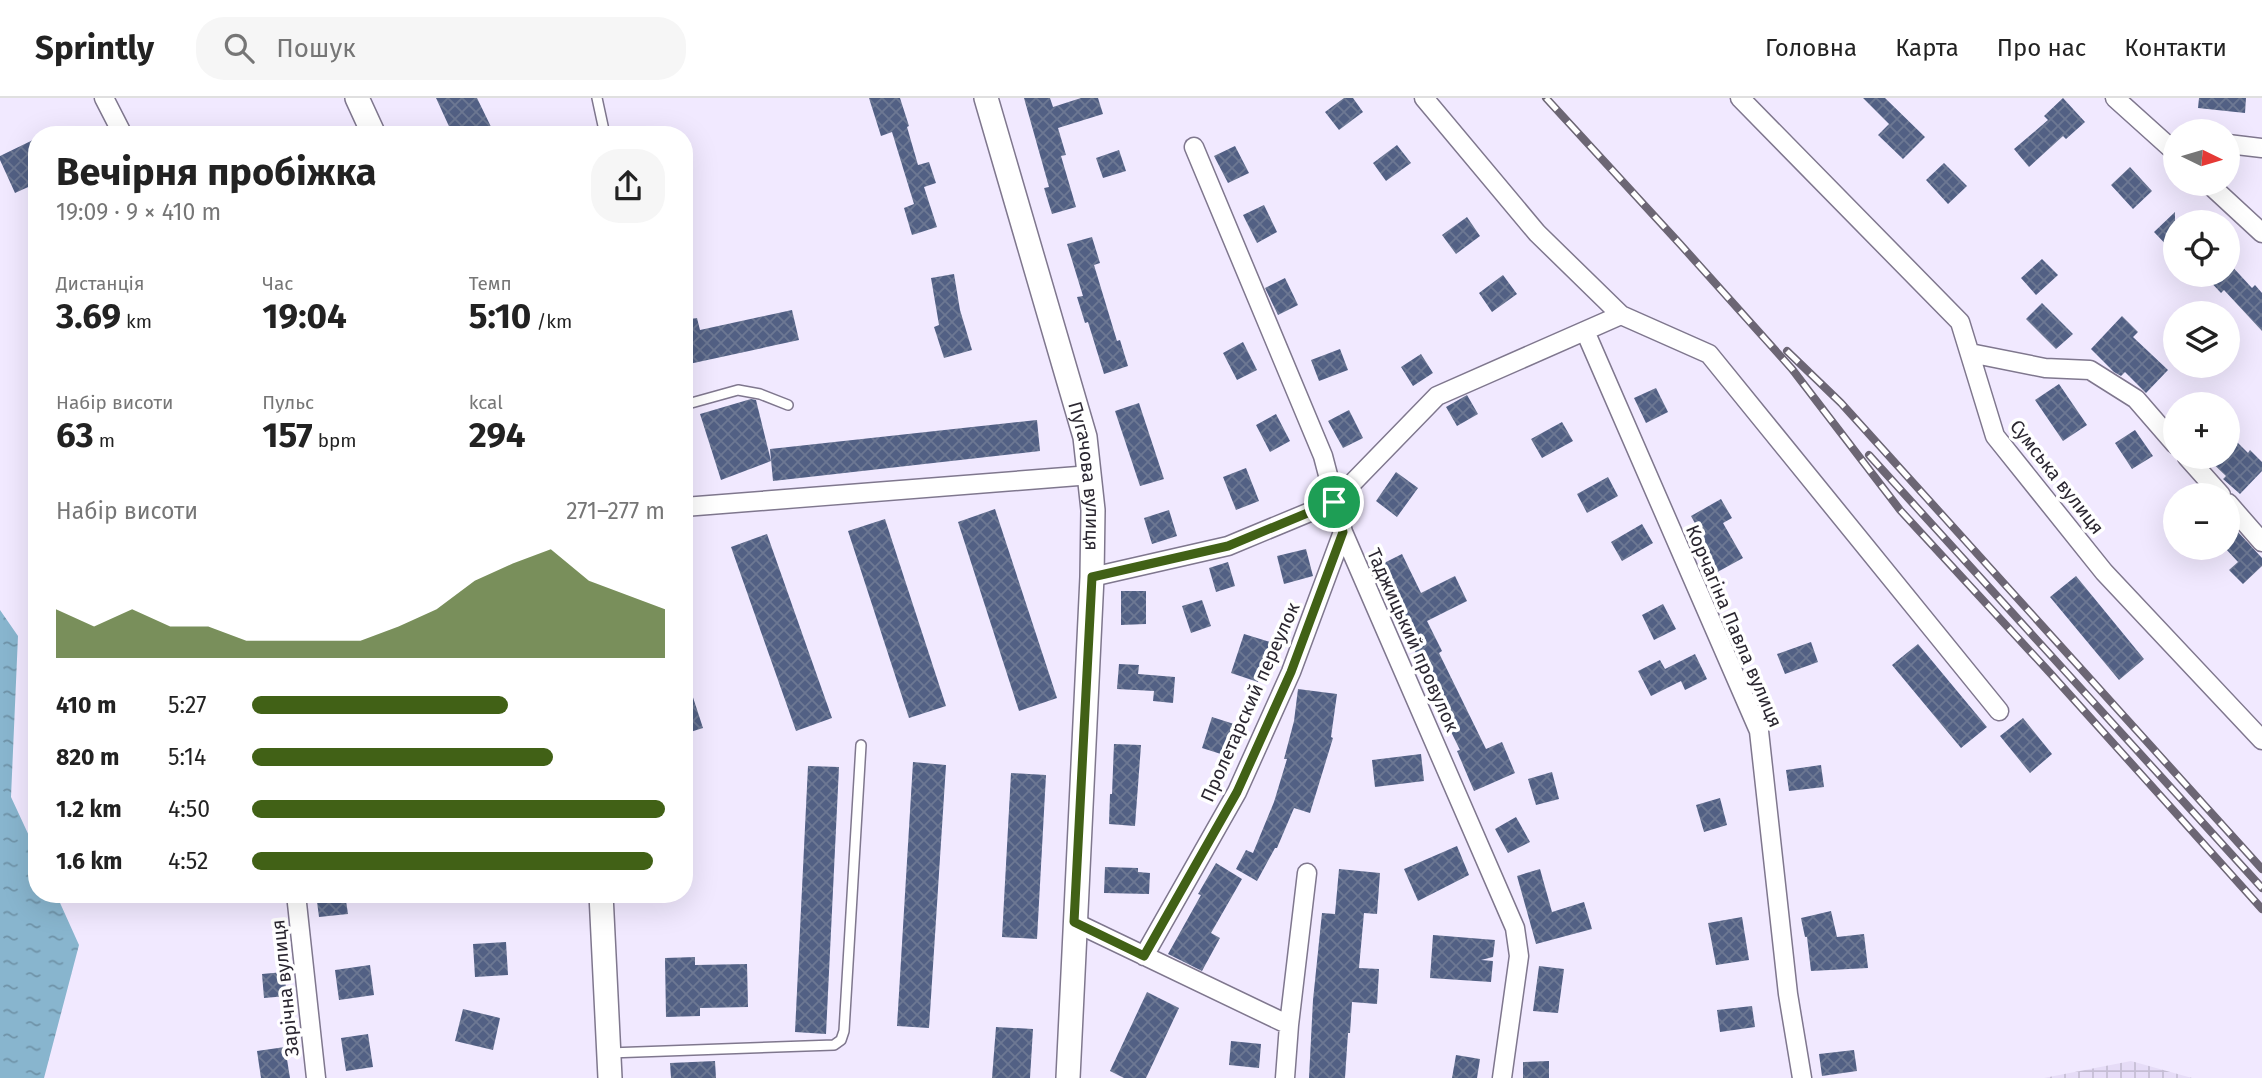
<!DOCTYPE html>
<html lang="uk">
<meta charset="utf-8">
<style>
body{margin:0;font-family:"Fira Sans",sans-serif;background:#f6f6f6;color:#222;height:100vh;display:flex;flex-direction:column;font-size:26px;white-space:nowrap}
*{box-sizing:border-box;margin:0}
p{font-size:23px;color:#767676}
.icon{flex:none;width:38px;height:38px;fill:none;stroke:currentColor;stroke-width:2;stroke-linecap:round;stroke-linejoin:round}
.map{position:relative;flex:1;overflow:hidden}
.drawer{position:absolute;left:28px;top:28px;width:665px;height:777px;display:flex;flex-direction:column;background:#fff;border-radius:28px;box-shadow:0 7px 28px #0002}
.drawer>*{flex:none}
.needle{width:46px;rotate:95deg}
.fabs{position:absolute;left:2163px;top:21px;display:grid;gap:14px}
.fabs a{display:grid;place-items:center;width:77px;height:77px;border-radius:50%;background:#fff;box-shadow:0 7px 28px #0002;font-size:35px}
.pin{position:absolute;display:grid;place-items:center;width:60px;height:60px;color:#fff;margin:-30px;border:4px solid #fff;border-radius:50%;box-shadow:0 2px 7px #0007}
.round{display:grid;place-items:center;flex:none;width:74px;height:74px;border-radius:28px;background:#f6f6f6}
.headline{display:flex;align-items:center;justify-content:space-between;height:119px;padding:0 28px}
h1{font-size:38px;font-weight:700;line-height:52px}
.stats{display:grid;grid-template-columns:repeat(3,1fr);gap:10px;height:119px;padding:7px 28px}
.stats div{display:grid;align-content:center}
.stats b{font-size:35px;font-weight:700}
.stats small{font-size:19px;font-weight:400}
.stats p{font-size:19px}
.chart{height:196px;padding:14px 28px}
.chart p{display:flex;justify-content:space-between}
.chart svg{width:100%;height:126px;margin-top:7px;fill:#416116;opacity:.7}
ul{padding:0 28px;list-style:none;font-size:23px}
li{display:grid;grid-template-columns:112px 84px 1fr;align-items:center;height:52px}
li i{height:18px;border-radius:9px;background:#416116}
header{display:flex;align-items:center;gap:42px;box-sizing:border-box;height:98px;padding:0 35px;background:#fff;border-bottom:2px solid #e0e0e0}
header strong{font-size:33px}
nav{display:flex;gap:38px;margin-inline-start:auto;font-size:24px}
.search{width:490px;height:63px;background:#f6f6f6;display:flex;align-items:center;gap:18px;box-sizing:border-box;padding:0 24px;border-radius:28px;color:#767676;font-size:26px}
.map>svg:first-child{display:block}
.industrial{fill:url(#industrial-grid)}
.water{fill:url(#water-ripples)}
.building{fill:url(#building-cross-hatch)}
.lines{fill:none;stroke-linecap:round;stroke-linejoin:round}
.service-casing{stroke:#7f778e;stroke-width:12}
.minor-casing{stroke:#7f778e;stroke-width:21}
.tertiary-casing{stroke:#7f778e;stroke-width:26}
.service{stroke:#fff;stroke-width:9}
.minor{stroke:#fff;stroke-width:18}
.tertiary{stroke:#fff;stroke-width:23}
.rail-casing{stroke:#6c6674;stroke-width:8}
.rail{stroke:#fff;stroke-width:5;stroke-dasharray:16;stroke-linecap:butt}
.route-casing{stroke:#fff;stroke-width:14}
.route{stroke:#416116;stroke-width:9}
.labels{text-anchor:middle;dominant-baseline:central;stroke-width:7;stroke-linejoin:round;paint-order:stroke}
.street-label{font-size:19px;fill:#2b2731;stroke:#fff}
</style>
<header>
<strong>Sprintly</strong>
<div class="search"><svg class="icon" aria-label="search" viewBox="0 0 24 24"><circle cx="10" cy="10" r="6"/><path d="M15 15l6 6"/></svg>Пошук</div>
<nav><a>Головна</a><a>Карта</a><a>Про нас</a><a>Контакти</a></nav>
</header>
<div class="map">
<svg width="2262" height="980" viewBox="0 0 2262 980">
<defs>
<pattern id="industrial-grid" width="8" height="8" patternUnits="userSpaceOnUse" patternTransform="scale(1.75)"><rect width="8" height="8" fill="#e6dcf7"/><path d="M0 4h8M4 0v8" fill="none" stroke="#c5bdd4"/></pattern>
<pattern id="water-ripples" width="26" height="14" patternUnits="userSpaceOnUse" patternTransform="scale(1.75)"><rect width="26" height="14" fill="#88b5ce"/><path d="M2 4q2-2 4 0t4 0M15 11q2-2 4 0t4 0" fill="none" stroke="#6f93a8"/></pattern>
<pattern id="building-cross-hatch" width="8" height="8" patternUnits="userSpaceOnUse" patternTransform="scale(1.75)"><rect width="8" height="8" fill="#526084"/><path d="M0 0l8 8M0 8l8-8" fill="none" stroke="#6d7893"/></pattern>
</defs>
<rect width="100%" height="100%" fill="#f1e9ff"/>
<path class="industrial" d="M2131 963 2192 980H2044Z"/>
<path class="water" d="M0 512 18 538 11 699 37 755V796H56L79 847 44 980H0Z"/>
<path class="building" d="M436 0H477L495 37H453Z
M869 0H900L909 28 907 29 918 67 929 64 936 85 924 89 937 129 912 137 904 110 914 106 892 34 881 38Z
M1024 0H1050L1053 9 1081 0H1098L1103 16 1058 30 1066 57 1061 58 1076 109 1052 116 1044 90 1049 89Z
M1344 0H1353L1363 14 1339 32 1325 14Z
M1863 0H1885L1925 39 1903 61 1878 37 1889 26Z
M2063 0 2085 24 2066 41 2063 38 2029 69 2014 51 2048 22 2044 18Z
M2199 0H2246L2245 15 2198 10Z
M37 40V85L15 95 0 62V58Z
M1397 47 1411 65 1386 83 1373 65Z
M1235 48 1249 75 1228 85 1214 58Z
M1119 52 1126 73 1103 80 1096 60Z
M1944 65 1967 88 1948 106 1926 82Z
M2130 69 2152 93 2133 111 2111 87Z
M1264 107 1277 134 1257 145 1243 117Z
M2175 114V156L2154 134Z
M1467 119 1480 138 1456 156 1442 137Z
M1092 139 1100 165 1094 167 1117 243 1120 242 1128 268 1104 276 1088 224 1085 225 1077 199 1083 198 1067 146Z
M2042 161 2058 177 2036 197 2021 180Z
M2228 164 2252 190 2255 187 2262 195V233L2224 192 2221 195 2204 177H2228Z
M954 176 960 212 972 252 944 260 934 229 939 227 931 180Z
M1503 177 1517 196 1492 214 1479 195Z
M1285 180 1298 207 1278 217 1265 190Z
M2042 205 2073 236 2056 251 2026 221Z
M792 212 799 242 689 266 684 243V222L697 220 700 232Z
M2122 218 2138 234 2133 239 2168 272 2146 295 2125 274 2121 278 2114 274 2091 251Z
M1243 244 1257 272 1237 282 1223 255Z
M1340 251 1348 272 1319 283 1311 262Z
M1421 256 1433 275 1413 288 1401 269Z
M2059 286 2087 327 2063 343 2035 302Z
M1656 290 1668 314 1646 325 1634 300Z
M1467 297 1478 316 1457 328 1446 309Z
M751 301 756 302 771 363 721 382 700 316Z
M1139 305 1164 381 1140 388 1115 313Z
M1349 312 1363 340 1343 350 1328 323Z
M1276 316 1290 343 1270 354 1256 327Z
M1037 322 1040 353 773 383 770 351Z
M1562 324 1573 343 1542 360 1531 341Z
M2135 332 2153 358 2132 371 2115 345Z
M2228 335 2248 355 2250 352 2262 364V373L2240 396 2223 381 2226 378 2206 359H2228Z
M1246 370 1259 403 1236 412 1223 379Z
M1396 374 1418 390 1397 419 1376 403Z
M1608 379 1618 398 1587 415 1577 396Z
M1721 401 1732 420 1723 425 1743 460 1712 477 1701 458 1710 453 1691 418Z
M995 411 1057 600 1019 613 958 424Z
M1169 412 1177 438 1152 446 1144 420Z
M885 421 946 608 909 620 848 433Z
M1642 426 1653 445 1622 463 1611 444Z
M2237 433 2262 460V468L2243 486 2229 472 2238 464 2225 450H2228V442Z
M767 436 832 620 796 633 731 449Z
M1306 451 1313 478 1284 486 1277 458Z
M1402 456 1421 495 1455 478 1467 503 1427 523 1442 553 1439 555 1486 651 1502 644 1515 675 1474 693 1457 653 1460 652 1421 573 1424 571 1408 539 1413 537 1380 467Z
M1228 464 1235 488 1216 494 1209 470Z
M2076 478 2144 561 2119 582 2050 499Z
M1121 493H1146V526L1121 527Z
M1202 502 1211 528 1191 535 1182 508Z
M1663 506 1676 531 1654 542 1642 517Z
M1244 536 1270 544 1258 584 1231 575Z
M1811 544 1818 564 1785 576 1777 556Z
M1918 546 1987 629 1961 650 1892 567Z
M1695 556 1707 581 1685 592 1681 583 1651 598 1638 573 1660 562 1665 571Z
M1119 566 1139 567 1138 576 1175 579 1173 605 1153 603 1154 593 1117 591Z
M684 581H687L703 630 684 636Z
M1298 591 1337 596 1331 639 1333 640 1310 715 1294 710 1277 750H1275L1257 783 1236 771 1246 752 1253 755 1274 704 1287 661H1284L1294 623Z
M1212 619 1234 626 1224 657 1202 650Z
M2023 620 2052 656 2030 675 2000 638Z
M1114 646 1141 647 1135 728 1109 726 1110 696H1112Z
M1421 656 1424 683 1375 689 1372 662Z
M913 664 946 667 929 930 897 928Z
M1821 667 1824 689 1789 693 1786 672Z
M808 668 839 669 826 936 795 934Z
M1552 674 1559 701 1536 707 1528 681Z
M1011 675 1046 677 1037 841 1002 839Z
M1720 700 1727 727 1704 734 1696 707Z
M1516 719 1530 744 1508 755 1495 731Z
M1457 748 1469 777 1418 803 1404 771Z
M1216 765 1242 781 1211 835 1220 840 1202 873 1168 856 1201 797 1198 796Z
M1105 769 1138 770V774L1150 775 1149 796 1104 795Z
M1339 771 1380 775 1377 816 1364 815 1359 870 1379 871 1377 906 1352 904 1350 935H1348L1345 980H1309L1313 902 1322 815 1335 816Z
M1540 771 1552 814 1584 804 1592 831 1536 846 1517 778Z
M316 796H345L348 816 319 819Z
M1831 813 1837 839 1864 836 1868 870 1811 873 1807 839H1805L1801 820Z
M1742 819 1749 862 1716 867 1708 825Z
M1433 837 1495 842 1493 859 1481 862 1493 863 1491 884 1430 880Z
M506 844 508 877 475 879 473 846Z
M695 859V867L747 866 748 909 700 910V918L666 919 665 860Z
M370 867 374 897 339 902 335 872Z
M1539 868 1564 871 1558 915 1533 913Z
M284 874 287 898 264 900 262 876Z
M1147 894 1179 910 1146 980H1124L1110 973Z
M1752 908 1755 929 1720 934 1717 912Z
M463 911 500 920 493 952 455 943Z
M996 929 1033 931 1030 980H992Z
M368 936 373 969 346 973 341 940Z
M1231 943 1261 946 1259 970 1229 967Z
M285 949 290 980H261L257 953Z
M1854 952 1857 973 1822 978 1819 956Z
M1456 957 1480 961 1477 980H1452Z
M715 963 716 980H671L670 965Z
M1549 963V980H1523V964Z"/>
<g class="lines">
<defs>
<path id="service" d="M597 0 605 37
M684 307 738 292 760 296 788 307
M609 955 834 947 841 942 844 933 861 647"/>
<path id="minor" d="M104 0 123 37
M1424 0 1537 135 1621 217 1709 256 1999 613
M1740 0 1960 224 1995 338 2104 474 2262 642
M2115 0 2175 54
M2228 46 2262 50
M1194 49 1323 358 1343 434 1515 830 1519 858 1502 980
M2209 86 2262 135
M1585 233 1759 633 1788 896 1802 980
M1970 255 2045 270 2090 272 2136 301 2175 346
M2187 359 2221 397
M2228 405 2262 444
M684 409 1091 377
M1092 479 1228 448 1334 404 1437 298 1621 217
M296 796 316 980
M1074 824 1289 927
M1144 858 1237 694 1291 574 1343 434
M1285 980 1289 927 1307 775"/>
<g id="tertiary">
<path d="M357 0 374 37"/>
<path id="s1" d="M986 0 1085 339 1093 412 1092 479 1068 980"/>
<path d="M601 796 610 980"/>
</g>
</defs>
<use href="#service" class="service-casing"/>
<use href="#minor" class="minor-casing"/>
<use href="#tertiary" class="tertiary-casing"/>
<use href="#service" class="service"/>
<use href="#minor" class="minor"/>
<use href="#tertiary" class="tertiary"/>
<defs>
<path id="rail" d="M1546 0 1680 146 1792 271 1900 412 2051 576 2262 811
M1787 253 1841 305 2262 771
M1869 357 2262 790"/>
</defs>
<use href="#rail" class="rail-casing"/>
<use href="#rail" class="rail"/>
</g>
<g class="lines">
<defs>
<path id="route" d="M1334 404 1343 434 1291 574 1237 694 1144 858 1074 824 1092 479 1228 448Z"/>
</defs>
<use href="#route" class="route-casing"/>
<use href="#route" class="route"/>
</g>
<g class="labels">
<g class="street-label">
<text stroke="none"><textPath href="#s1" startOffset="392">Пугачова вулиця</textPath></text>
<text transform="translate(2057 379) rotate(52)">Сумська вулиця</text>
<text transform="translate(1734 528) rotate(67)">Корчагіна Павла вулиця</text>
<text transform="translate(1413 542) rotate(66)">Таджицький провулок</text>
<text transform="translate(1250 604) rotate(-66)">Пролетарский переулок</text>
<text transform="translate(285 890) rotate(-96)">Зарічна вулиця</text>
</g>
</g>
</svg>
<div class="fabs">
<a><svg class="needle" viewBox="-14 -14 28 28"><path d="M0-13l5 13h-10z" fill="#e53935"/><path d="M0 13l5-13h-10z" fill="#767676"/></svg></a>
<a><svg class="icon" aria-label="locate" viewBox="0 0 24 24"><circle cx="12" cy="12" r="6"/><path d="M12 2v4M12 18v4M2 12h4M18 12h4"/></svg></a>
<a><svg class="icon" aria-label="layers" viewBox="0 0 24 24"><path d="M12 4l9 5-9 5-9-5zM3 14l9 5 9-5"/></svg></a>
<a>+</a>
<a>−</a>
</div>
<div class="pin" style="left:1334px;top:404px;background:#1e9e55"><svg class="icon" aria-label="arrive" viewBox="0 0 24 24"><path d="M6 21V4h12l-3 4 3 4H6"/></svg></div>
<section class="drawer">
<div class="headline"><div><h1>Вечірня пробіжка</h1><p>19:09 · 9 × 410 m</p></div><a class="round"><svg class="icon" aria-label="share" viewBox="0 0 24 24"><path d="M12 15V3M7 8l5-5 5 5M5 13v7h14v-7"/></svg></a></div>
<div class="stats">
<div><p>Дистанція</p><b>3.69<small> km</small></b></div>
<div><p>Час</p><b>19:04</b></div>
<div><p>Темп</p><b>5:10<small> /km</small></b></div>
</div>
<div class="stats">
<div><p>Набір висоти</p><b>63<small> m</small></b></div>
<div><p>Пульс</p><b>157<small> bpm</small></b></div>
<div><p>kcal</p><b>294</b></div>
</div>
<div class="chart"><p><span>Набір висоти</span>271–277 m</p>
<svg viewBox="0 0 160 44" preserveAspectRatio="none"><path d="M0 44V27L10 33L20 27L30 33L40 33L50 38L60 38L70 38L80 38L90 33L100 27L110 17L120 11L130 6L140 17L150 22L160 27V44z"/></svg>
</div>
<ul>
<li><b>410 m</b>5:27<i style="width:62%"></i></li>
<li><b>820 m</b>5:14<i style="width:73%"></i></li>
<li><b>1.2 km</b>4:50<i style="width:100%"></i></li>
<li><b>1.6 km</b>4:52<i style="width:97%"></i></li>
</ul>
</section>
</div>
